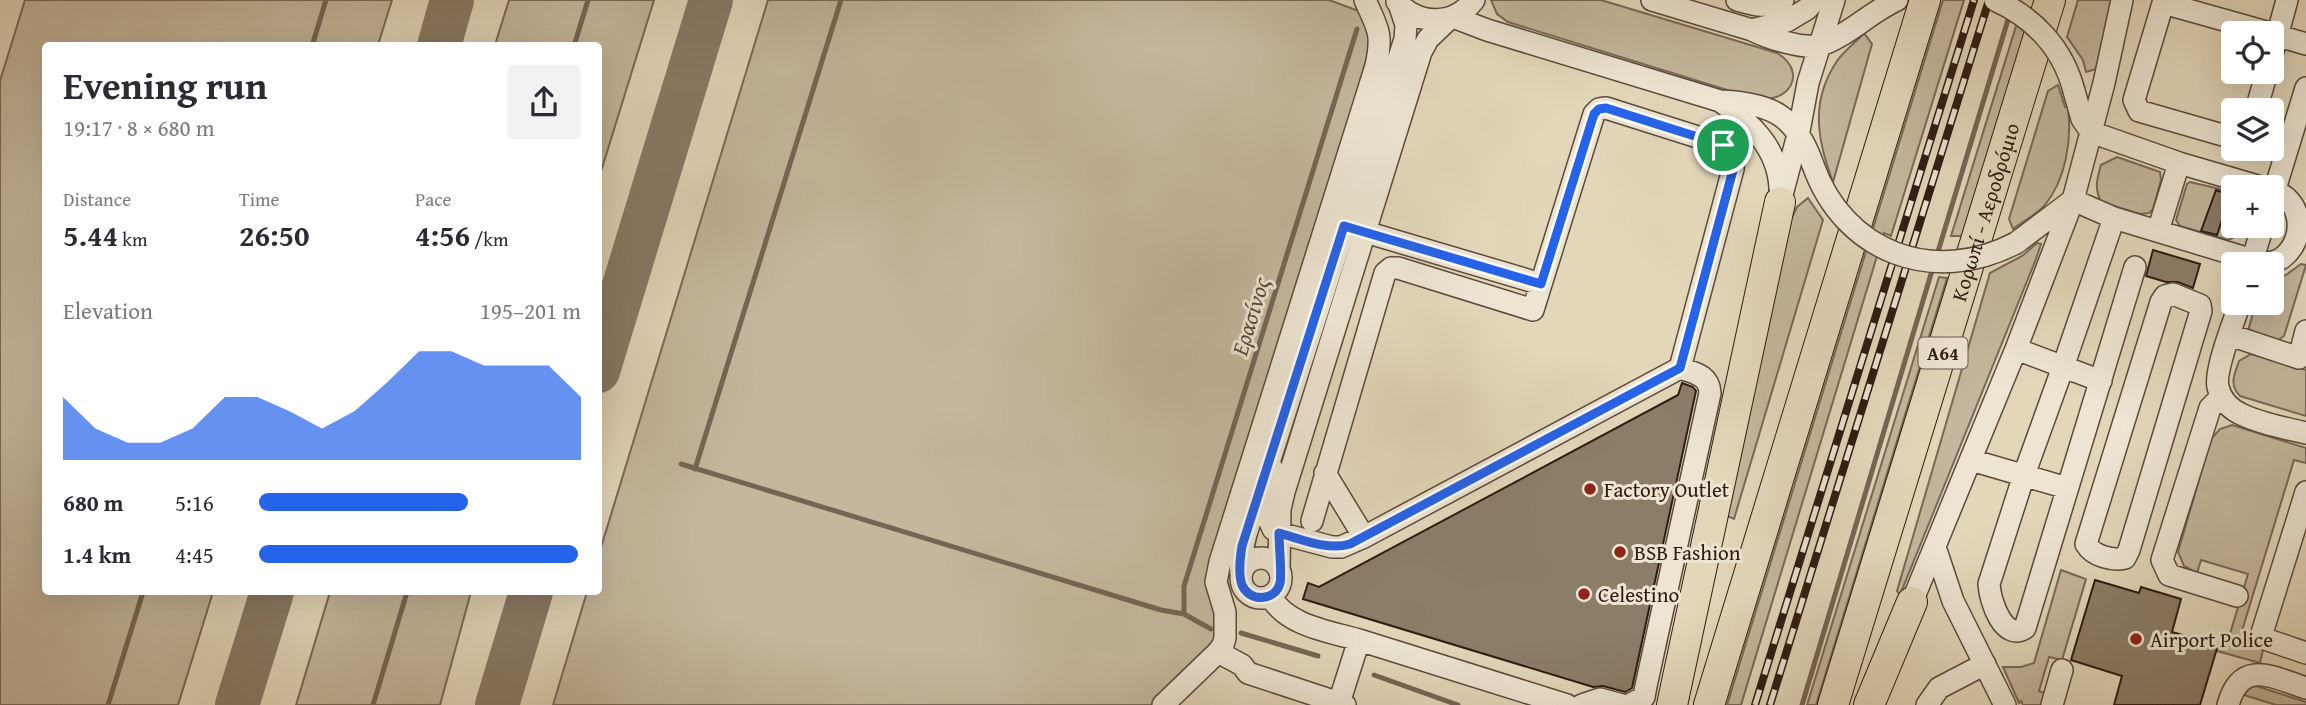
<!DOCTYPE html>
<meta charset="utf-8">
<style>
body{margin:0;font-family:"Gentium Book Plus",serif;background:#f2f2f3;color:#2b2b33;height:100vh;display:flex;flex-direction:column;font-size:26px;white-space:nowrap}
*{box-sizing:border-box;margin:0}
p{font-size:23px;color:#7c7c81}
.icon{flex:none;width:38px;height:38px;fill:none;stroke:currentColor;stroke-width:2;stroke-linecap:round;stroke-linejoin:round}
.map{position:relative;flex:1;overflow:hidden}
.side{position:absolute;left:42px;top:42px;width:560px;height:553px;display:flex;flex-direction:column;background:#fff;border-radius:7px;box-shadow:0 7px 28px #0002}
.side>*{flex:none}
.tools{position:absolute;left:2221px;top:21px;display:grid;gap:14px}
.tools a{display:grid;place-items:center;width:63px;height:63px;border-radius:7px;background:#fff;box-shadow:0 7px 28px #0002;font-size:35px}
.pin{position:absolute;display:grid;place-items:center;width:60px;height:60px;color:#fff;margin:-30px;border:4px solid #fff;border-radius:50%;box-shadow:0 2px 7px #0007}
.round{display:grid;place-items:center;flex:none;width:74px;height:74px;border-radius:7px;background:#f2f2f3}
.head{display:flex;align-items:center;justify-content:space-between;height:119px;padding:0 21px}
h1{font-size:38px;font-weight:600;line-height:52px}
.stats{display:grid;grid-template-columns:repeat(3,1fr);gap:10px;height:119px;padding:7px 21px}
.stats div{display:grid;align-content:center}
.stats b{font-size:30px;font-weight:600}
.stats small{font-size:19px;font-weight:400}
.stats p{font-size:19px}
.chart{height:196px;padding:14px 21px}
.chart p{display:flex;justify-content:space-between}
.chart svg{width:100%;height:126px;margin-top:7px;fill:#2563eb;opacity:.7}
ul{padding:0 21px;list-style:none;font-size:23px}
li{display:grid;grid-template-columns:112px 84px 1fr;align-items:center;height:52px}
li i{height:18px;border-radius:9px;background:#2563eb}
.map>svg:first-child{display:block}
.green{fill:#c4b79d;stroke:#796958;stroke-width:2}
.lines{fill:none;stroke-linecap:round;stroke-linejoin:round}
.stream{stroke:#756555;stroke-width:5}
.taxiway{stroke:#887966;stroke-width:44}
.building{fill:#8c7d69;stroke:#2e1b12;stroke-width:2}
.minor-casing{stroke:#5b4a3c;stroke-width:24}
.highway-casing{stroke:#2e1b12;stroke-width:32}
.minor{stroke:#ede5d2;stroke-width:21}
.highway{stroke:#e3d7ba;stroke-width:30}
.rail-casing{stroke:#2e1b12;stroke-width:8}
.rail{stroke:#ede5d2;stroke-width:5;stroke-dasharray:16;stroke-linecap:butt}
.minor-bridge-casing{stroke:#5b4a3c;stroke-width:24;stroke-linecap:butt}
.minor-bridge{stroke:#ede5d2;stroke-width:21}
.route-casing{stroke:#fff;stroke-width:14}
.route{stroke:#2563eb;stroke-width:9}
.poi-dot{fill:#8f2418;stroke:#ede5d2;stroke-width:2.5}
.labels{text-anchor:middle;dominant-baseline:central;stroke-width:6;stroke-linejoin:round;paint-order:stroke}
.shield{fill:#ede5d2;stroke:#67584c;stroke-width:2}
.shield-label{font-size:19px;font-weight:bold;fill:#2e1b12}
.street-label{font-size:21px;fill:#2e1b12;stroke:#ede5d2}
.poi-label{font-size:21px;fill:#2e1b12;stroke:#ede5d2;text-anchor:start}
.water-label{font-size:23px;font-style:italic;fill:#584639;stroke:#ede5d2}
</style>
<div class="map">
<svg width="2306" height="705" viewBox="0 0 2306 705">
<rect width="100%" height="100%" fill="#e3d7ba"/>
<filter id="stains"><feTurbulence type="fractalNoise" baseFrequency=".00286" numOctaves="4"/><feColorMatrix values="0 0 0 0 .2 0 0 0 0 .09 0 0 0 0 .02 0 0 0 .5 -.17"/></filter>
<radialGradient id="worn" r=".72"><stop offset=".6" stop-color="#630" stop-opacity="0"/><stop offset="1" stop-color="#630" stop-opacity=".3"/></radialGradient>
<path class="green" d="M25 0H392L378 45 46 46V592H213L178 705H0V81Z
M509 0H654L599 178 598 46 495 45Z
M768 0H1329L1359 11 1372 41 1211 576C1213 594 1221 619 1215 636 1208 657 1168 689 1152 705H553L587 592H598L599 554Z
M1491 0H1601L1777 53C1809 72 1789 106 1753 98L1508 22 1497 14Z
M1943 0H1964L1891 236 1884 233 1741 705H1727Z
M2078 0H2112L2096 69 2086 72 2083 60 2067 37Z
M2017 23 2026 30 1966 236H1951Z
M1864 33 1872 44 1833 182C1817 140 1810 101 1837 61 1844 51 1856 42 1864 33Z
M2058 85 2065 107H2068C2072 140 2066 180 2044 206 2036 215 2023 221 2013 229L2009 219 2048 91Z
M2117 157 2160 172 2161 180 2153 209 2149 213 2140 214 2101 202C2094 188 2097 179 2101 165Z
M2190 182 2233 192V226H2249L2240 235 2228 240 2180 226 2176 220 2187 184Z
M1808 198 1823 220 1734 519 1727 516 1786 230 1797 207Z
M2037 243 2041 244 2036 259 1900 595 1897 591 1990 273 2022 256Z
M2301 264 2306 265 2284 336 2277 341 2250 331 2249 327 2256 303H2272V281L2286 275Z
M1939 277 1947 278 1816 705H1807Z
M2251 354 2306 370V416L2240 396C2229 385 2234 375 2239 361Z
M2232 425 2306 448V463L2294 460 2241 634 2253 638 2256 647 2263 650 2260 663 2217 651 2218 645 2226 647 2248 574 2201 560 2197 573 2184 566 2178 552 2211 439 2220 429Z
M2061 570 2086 579 2062 660 2049 657 2039 691 2048 694 2044 705H2023L2021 701 2019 703 2003 667H2021L2034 663Z
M330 592H471L440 705H296Z
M2256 686 2306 702V705H2276L2244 695 2250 687Z"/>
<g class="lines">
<path class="stream" d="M312 46 326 0
M574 46 588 0
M1937 255 2010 13
M681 464 1161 610 1184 614 1211 629
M695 469 841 0
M1184 614V586L1357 29
M1241 633 1318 656
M1374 675 1458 705
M108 705 143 592
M373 705 407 592
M1802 705 1934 264"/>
<path class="taxiway" d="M439 46 452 0
M598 371 711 0
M237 705 272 592
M497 705 531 592"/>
</g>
<path class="building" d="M2216 190 2230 195 2217 235 2201 231Z
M2153 250 2200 264 2193 288 2178 282H2166L2146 276Z
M1682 383 1693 387 1696 391 1632 688 1625 692 1603 686 1593 687 1303 599 1308 583 1319 587 1678 395Z
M2095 580 2139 593 2141 587 2181 599 2172 632 2218 645 2200 705H2114L2122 676 2071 660Z"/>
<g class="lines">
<defs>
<path id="minor" d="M1652 0 1752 30 1787 21 1807 9 1815 0
M1737 0C1755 5 1766 9 1783 0
M2164 0 2134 100 2139 111 2233 138
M1397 2C1419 26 1454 26 1474 0
M2163 3 2270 33
M1453 17 1487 30 1720 101C1771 103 1796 115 1813 165
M1752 30C1768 38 1804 50 1821 45 1846 37 1872 11 1897 0
M2272 34 2306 44
M2272 55 2287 0
M2074 91 2082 119 2091 132 2179 163 2261 187
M1720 101C1751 123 1778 148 1780 188
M2256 110 2267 72
M2272 199 2306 88
M2073 200 2114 218 2266 264C2271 262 2278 261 2282 258 2306 240 2304 200 2272 190
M1780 202 1799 131 1808 83 1834 0
M2114 218 2063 367 2024 475 1989 584C1990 602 2004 642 2025 628L2135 267
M1352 228 1541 284
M2158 231 2179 163
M2016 243 2073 200
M2251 264 2263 226
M2173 294 2200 305 2201 311 2129 550 2125 558C2112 561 2093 556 2086 544L2161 302 2165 296Z
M2240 303C2234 321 2214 371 2218 387 2221 400 2231 410 2243 415 2262 424 2285 428 2306 433
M2230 335 2299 358 2306 331
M2016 349 2101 381
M2221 397 2210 408 2162 560 2169 575 2237 596
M1971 460 2067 488
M1270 463 1273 472 1266 513 1273 529 1279 533 1332 547H1341L1364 537 1680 368C1695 373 1709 375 1710 393L1646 686 1644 697 1629 705
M1325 473 1364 537
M2306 492 2262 633 2265 639 2306 653
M1312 521 1385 273 1391 268H1398L1533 310 1594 114 1599 109 1606 108 1723 145C1733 152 1734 158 1733 169L1680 368
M1935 547 1953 601 2005 705
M1241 578a20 20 0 1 1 40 0a20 20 0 1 1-40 0Z
M1279 570 1280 509 1284 492 1421 52 1428 39 1450 18
M1241 574 1240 560 1246 534 1405 39 1406 25 1399 4
M1270 596C1287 626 1328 631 1359 640L1339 703 1345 705
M1912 602 2016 349 2073 200 2104 83 2122 0
M1359 640 1567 705
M1218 652 1242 665 1248 673 1339 703
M1163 705 1218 652 1223 645 1225 638V612L1216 582 1220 562 1376 66C1383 33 1378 29 1365 0
M1582 705 1600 699 1622 705
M1927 705 1939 688 1985 664
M2052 705 2062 670
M2228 705C2241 658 2272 677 2306 688"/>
<g id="highway">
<path d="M1672 705 1780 202"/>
<path d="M1709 705 1925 0"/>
<path id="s1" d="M1833 705 2050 0"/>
<path d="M1869 705 1912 602"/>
</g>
</defs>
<use href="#minor" class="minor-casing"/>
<use href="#highway" class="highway-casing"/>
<use href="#minor" class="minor"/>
<use href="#highway" class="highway"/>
<defs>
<path id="rail" d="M1755 705 1974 0
M1770 705 1989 0"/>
</defs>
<use href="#rail" class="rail-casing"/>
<use href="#rail" class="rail"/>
<defs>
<path id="minor-bridge" d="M1995 0C2034 18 2063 48 2074 91
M1813 165C1844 253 1934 286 2016 243"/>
</defs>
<use href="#minor-bridge" class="minor-bridge-casing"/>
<use href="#minor-bridge" class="minor-bridge"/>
</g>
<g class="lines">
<defs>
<path id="route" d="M1606 108 1723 145C1733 153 1734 158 1733 170L1680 368 1350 544C1328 551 1301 539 1279 533 1279 545 1282 574 1280 583 1275 602 1249 602 1242 585 1238 574 1240 558 1242 546L1344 226 1541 284 1594 114 1599 109Z"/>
</defs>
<use href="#route" class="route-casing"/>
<use href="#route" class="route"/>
</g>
<g class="poi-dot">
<circle cx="1590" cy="489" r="7"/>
<circle cx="1620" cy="552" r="7"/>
<circle cx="1584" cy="594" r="7"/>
<circle cx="2136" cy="639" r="7"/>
</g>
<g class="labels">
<rect class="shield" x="1918.5" y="337.5" width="49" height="31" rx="5"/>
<g class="shield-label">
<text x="1943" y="353">Α64</text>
</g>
<g class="street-label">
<text stroke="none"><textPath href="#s1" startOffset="516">Κορωπί - Αεροδρόμιο</textPath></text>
</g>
<g class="poi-label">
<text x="1604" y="489">Factory Outlet</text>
<text x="1634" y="552">BSB Fashion</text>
<text x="1598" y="594">Celestino</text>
<text x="2150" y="639">Airport Police</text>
</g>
<g class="water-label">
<text transform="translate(1250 316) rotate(-73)">Ερασίνος</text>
</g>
</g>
<rect width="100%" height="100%" filter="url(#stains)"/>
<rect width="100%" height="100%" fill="url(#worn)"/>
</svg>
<div class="tools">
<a><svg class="icon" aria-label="locate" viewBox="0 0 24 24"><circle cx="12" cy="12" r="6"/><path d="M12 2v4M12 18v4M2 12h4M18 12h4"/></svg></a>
<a><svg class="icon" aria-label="layers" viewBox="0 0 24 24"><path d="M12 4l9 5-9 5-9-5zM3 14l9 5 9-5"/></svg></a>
<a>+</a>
<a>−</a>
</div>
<div class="pin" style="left:1723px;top:145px;background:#1e9e55"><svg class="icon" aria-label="arrive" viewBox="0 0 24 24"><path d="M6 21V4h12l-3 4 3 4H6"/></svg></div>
<section class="side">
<div class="head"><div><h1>Evening run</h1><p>19:17 · 8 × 680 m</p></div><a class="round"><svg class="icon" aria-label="share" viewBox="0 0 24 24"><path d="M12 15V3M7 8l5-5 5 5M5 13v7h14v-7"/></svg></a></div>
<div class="stats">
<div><p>Distance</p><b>5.44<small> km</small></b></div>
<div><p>Time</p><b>26:50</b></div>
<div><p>Pace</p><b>4:56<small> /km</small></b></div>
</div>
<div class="chart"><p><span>Elevation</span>195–201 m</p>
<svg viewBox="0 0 160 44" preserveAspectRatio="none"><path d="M0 44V22L10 33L20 38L30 38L40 33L50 22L60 22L70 27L80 33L90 27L100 17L110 6L120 6L130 11L140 11L150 11L160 22V44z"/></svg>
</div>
<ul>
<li><b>680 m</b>5:16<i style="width:65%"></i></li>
<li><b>1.4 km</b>4:45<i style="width:99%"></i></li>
</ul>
</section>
</div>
